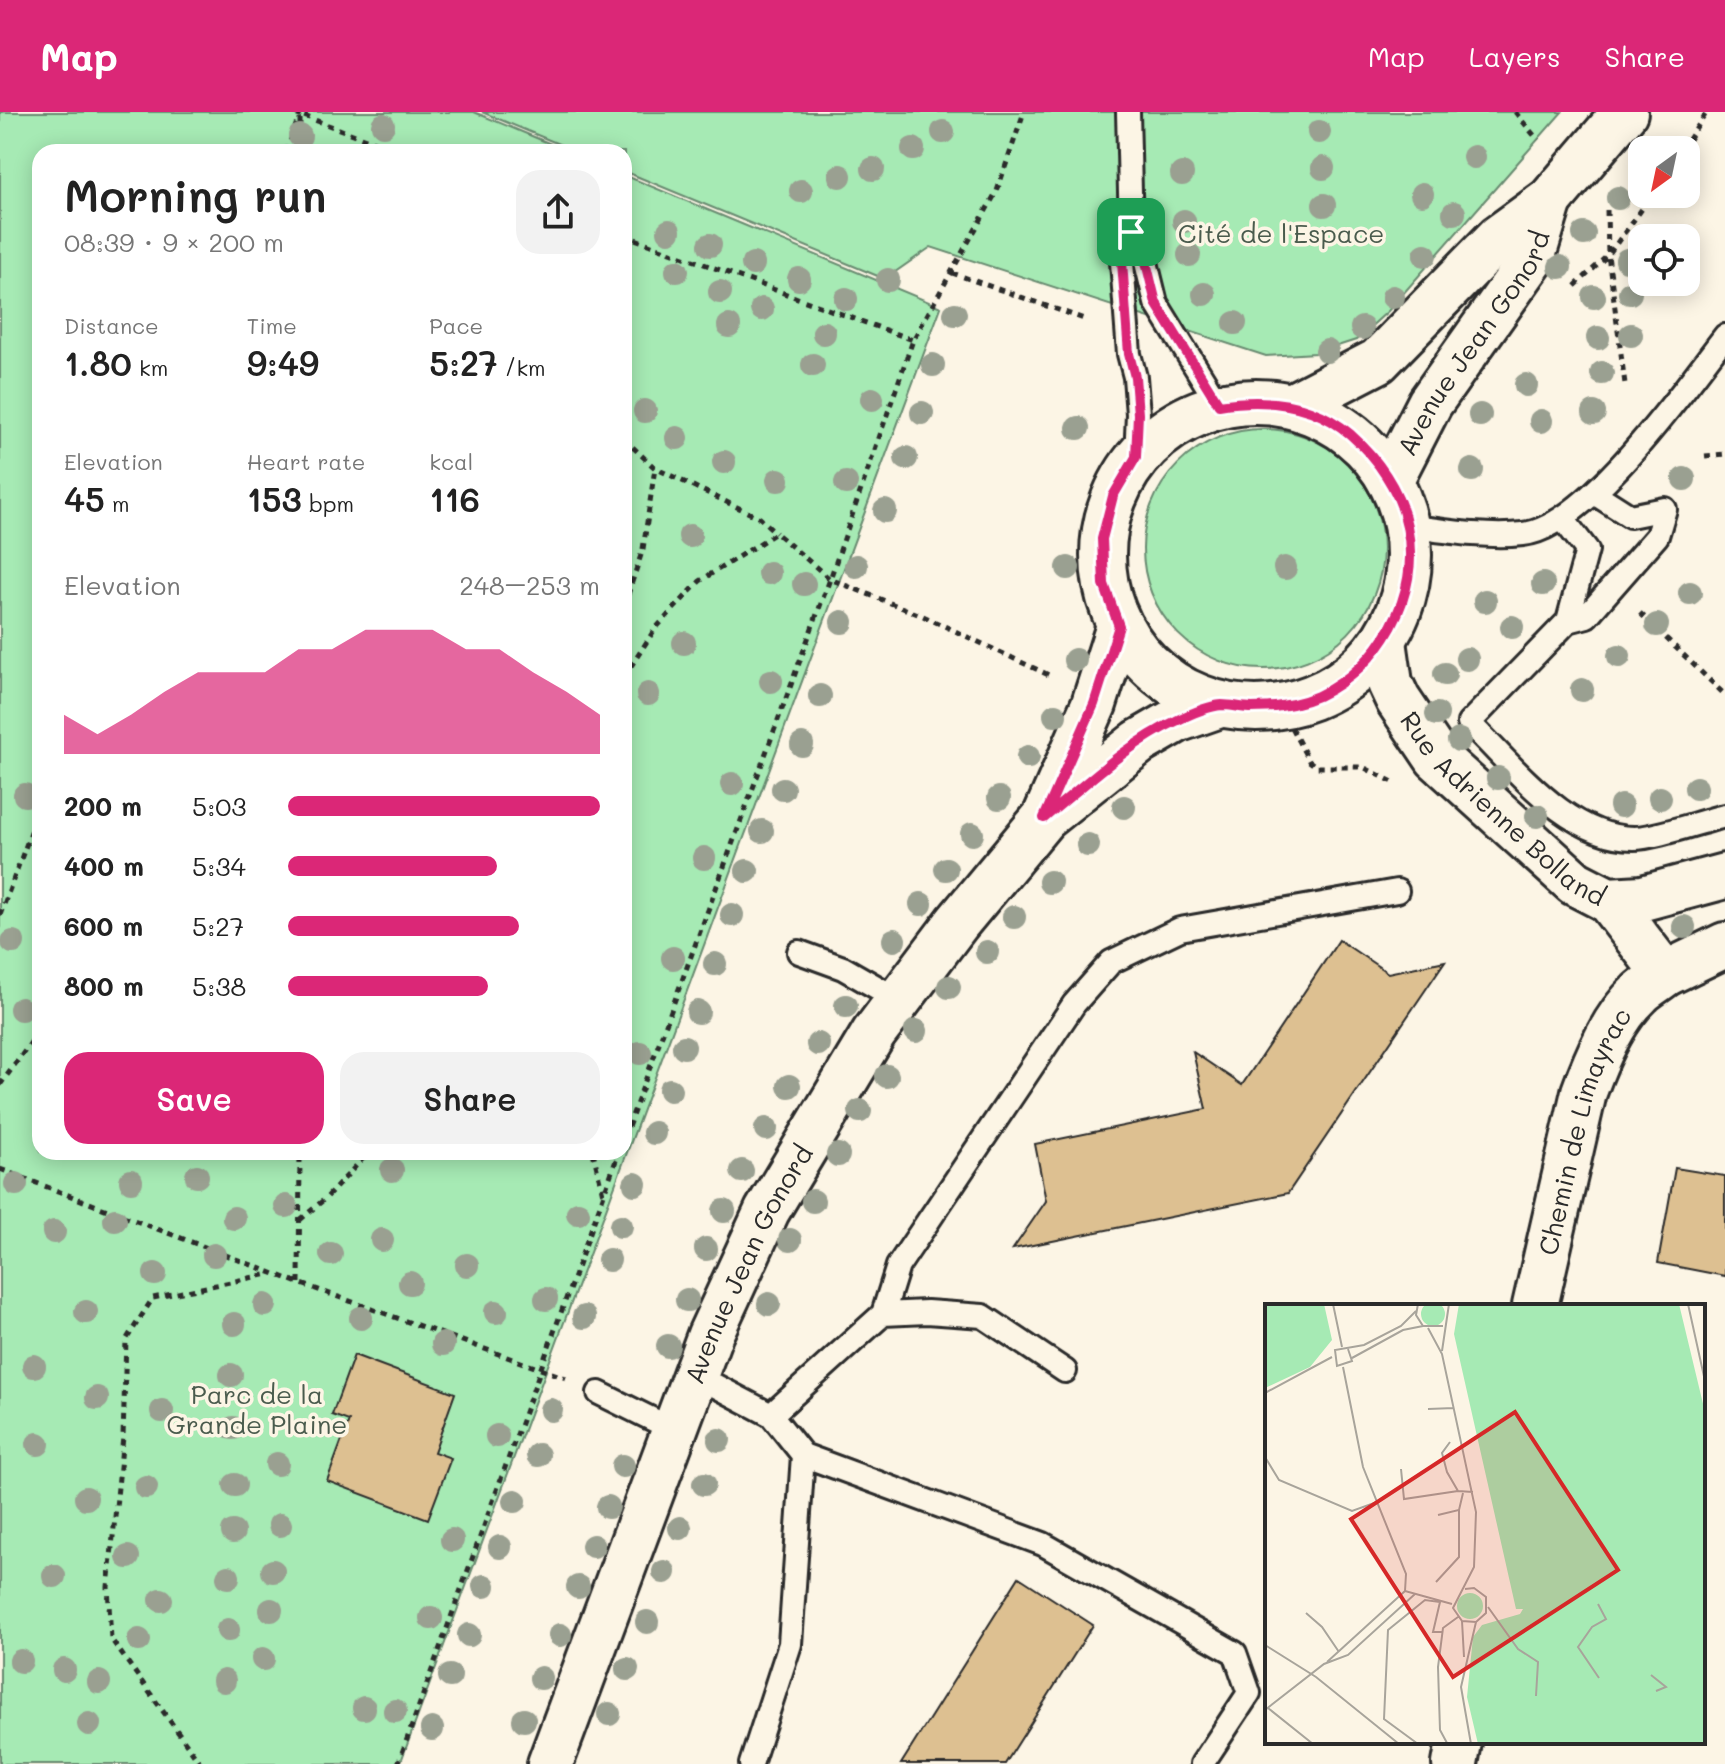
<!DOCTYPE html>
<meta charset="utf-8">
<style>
body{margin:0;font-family:Mali,sans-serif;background:#f2f2f2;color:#222;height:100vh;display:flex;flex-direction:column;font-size:30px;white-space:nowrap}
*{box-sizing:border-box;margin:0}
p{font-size:26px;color:#767676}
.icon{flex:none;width:44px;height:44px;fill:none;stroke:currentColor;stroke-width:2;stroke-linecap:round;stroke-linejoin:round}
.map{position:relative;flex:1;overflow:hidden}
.details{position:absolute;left:32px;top:32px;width:600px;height:1016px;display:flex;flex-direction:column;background:#fff;border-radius:24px;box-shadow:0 4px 20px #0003}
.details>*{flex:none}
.needle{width:52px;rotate:213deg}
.fabs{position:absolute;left:1628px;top:24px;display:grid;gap:16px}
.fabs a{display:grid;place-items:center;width:72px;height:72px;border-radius:16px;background:#fff;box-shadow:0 4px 20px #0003;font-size:40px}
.pin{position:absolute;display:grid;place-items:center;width:68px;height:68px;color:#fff;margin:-34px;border-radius:16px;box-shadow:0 4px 12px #0006}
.round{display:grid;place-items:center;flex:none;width:84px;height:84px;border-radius:24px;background:#f2f2f2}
.headline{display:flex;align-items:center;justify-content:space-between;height:136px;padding:0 32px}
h1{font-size:44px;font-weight:600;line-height:60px}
.figures{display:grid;grid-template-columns:repeat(3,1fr);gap:12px;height:136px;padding:8px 32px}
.figures div{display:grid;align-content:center}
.figures b{font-size:34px;font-weight:600}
.figures small{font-size:22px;font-weight:400}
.figures p{font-size:22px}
.chart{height:224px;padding:16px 32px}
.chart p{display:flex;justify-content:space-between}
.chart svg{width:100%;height:144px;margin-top:8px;fill:#db2777;opacity:.7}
.action{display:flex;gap:16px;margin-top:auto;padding:16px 32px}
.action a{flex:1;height:92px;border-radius:24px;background:#db2777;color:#fff;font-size:32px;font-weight:600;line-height:92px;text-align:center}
.action a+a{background:#f2f2f2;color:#222}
ul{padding:0 32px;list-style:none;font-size:26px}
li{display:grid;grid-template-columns:128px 96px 1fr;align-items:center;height:60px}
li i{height:20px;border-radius:10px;background:#db2777}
header{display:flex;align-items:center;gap:48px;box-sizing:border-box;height:112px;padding:0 40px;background:#db2777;color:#fff}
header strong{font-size:38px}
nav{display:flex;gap:44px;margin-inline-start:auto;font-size:28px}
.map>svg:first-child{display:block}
.green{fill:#a6eab4;stroke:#688a70;stroke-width:2}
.building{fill:#ddc091;stroke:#2b2b2b;stroke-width:2}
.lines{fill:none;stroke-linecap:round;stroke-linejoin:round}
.service-casing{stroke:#2b2b2b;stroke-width:28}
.minor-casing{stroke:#2b2b2b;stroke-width:50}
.tertiary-casing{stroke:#2b2b2b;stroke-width:50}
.path{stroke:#2b2b2b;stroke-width:5;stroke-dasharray:6 6;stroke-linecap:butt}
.service{stroke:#fcf5e5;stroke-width:22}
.minor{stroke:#fcf5e5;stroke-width:44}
.tertiary{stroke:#fcf5e5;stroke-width:44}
.tree{fill:#9aa091}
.route-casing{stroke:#fff;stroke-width:16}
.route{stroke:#db2777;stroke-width:10}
.labels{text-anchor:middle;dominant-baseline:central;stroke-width:7;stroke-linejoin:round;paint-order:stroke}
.park-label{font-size:26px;fill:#4a5b4d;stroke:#fcf5e5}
.street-label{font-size:26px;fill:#2b2b2b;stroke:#fcf5e5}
.inset-road{fill:none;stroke:#a8a49b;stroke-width:2}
.view{fill:#d62828;fill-opacity:0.15;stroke:#d62828;stroke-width:4}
.inset-edge{fill:none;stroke:#2b2b2b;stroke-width:4}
</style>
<header>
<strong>Map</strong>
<nav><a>Map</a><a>Layers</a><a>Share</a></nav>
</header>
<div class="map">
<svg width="1725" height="1652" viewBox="0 0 1725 1652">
<rect width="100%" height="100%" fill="#fcf5e5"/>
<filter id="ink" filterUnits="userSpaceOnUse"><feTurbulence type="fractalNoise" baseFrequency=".0125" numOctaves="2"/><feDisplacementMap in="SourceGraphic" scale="16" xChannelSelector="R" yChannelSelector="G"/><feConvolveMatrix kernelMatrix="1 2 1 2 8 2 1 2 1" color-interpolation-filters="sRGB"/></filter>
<g filter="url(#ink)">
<path class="green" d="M0 0H474L570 40H40V1040H624V63L941 195 400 1652H0Z
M482 0H1562L1388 199 1356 228 1316 241 1266 244 931 135 885 167 624 59V40H578Z
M1143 437a120 120 0 1 1 240 0a120 120 0 1 1-240 0Z"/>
<path class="building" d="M1339 828 1388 861 1445 849 1288 1081 1013 1137 1046 1089 1035 1032 1206 997 1193 940 1242 973Z
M1675 1056 1725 1064V1164L1658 1151Z
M354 1243 455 1281 434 1340 451 1346 428 1407 327 1369 349 1309 332 1303Z
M1019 1465 1093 1513 1005 1652H901Z"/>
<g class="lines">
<defs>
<path id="service" d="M1128 0 1131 120 1122 150 1129 242 1135 265 1138 302 1136 345
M1131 120 1144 142 1156 191 1219 293
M1563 407 1587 438 1568 509 1469 611C1514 654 1567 726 1634 726 1655 726 1702 709 1725 704
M1407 414C1445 419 1486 426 1523 422 1587 416 1686 274 1725 224
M1568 509 1587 504 1657 424 1665 397 1630 404 1594 381
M799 840 843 856 899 888
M883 1202 898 1154 1074 892 1111 850 1180 817 1397 779
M695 1263 771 1303 803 1343 790 1532 751 1652
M599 1281 674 1318
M771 1303 883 1202 927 1200 983 1204 1065 1259
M803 1343 1043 1432 1235 1541 1249 1581 1202 1652"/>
<g id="minor">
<path id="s1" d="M1384 529 1390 571 1398 588 1437 646 1575 771 1608 788 1643 786 1725 764"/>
<path d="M1665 862 1725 833"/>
<path id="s2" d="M1535 1194 1584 980C1596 947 1613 906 1640 881 1647 874 1657 869 1665 862L1608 788"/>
<path d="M1455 1652 1459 1630"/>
</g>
<g id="tertiary">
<circle cx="1256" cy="443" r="153"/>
<path d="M1295 292 1378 249 1499 125 1550 88 1625 0"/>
<path id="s3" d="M1390 369 1430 291 1532 147 1550 88"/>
<path d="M1047 700 1094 592 1119 514"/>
<path id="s4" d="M550 1652 710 1223 767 1099 874 921 957 811 1044 706 1139 630 1177 608 1220 593"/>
</g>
</defs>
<use href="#service" class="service-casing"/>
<use href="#minor" class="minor-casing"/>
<use href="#tertiary" class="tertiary-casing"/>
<path class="path" d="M293 0 401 40
M1515 0 1538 28
M300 7V40
M1682 38 1707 0
M286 40 300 2
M1607 98 1608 143 1625 272
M624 123 913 228
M952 161 1087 208
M1575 174 1608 143 1653 82
M624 327 655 356 760 406 776 421
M1705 344 1725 342
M624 494 643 437 655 356
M1640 501 1725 583
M624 565 655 517 700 469 776 421 830 467 923 504 1053 565
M1280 595 1309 649 1317 655H1363L1393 670
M0 803 40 696
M0 973 40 918
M624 1026 830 467 913 228 997 79 1024 0
M593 1040 603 1082
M0 1057 299 1171 566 1266
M300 1108 327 1085 369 1040
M299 1171 300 1040
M201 1652 111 1527 108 1475 123 1325 126 1228 153 1186 269 1162
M398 1652 619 1040"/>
<use href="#service" class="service"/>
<use href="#minor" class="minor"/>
<use href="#tertiary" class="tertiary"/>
</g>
<g class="tree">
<circle cx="383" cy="13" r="12"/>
<circle cx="943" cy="20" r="12"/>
<circle cx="1319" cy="20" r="12"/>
<circle cx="300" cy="24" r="12"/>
<circle cx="913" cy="37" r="12"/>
<circle cx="1474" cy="45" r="12"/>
<circle cx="1323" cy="56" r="12"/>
<circle cx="873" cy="57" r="12"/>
<circle cx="1182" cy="62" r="12"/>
<circle cx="840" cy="64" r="12"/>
<circle cx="801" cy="79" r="12"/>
<circle cx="1422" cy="82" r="12"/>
<circle cx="1618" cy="86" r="12"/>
<circle cx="1324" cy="93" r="12"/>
<circle cx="1454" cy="101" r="12"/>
<circle cx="1184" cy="109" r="12"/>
<circle cx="669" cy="119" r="12"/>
<circle cx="1584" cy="122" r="12"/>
<circle cx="710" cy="133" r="12"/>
<circle cx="1189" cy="143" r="12"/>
<circle cx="1425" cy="143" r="12"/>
<circle cx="1627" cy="148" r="12"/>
<circle cx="753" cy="152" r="12"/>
<circle cx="1560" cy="155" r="12"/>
<circle cx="677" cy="159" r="12"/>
<circle cx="799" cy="167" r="12"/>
<circle cx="888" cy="168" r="12"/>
<circle cx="720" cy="180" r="12"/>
<circle cx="1630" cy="181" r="12"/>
<circle cx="1204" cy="182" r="12"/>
<circle cx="1393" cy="185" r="12"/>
<circle cx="1594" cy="185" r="12"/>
<circle cx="846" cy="187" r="12"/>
<circle cx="762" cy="197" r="12"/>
<circle cx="955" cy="202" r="12"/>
<circle cx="1235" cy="211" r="12"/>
<circle cx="729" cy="214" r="12"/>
<circle cx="1362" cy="216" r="12"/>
<circle cx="824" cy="221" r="12"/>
<circle cx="1631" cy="223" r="12"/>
<circle cx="1598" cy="226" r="12"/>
<circle cx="1327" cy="239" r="12"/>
<circle cx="813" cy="253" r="12"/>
<circle cx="933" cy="253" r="12"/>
<circle cx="1602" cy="261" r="12"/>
<circle cx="1526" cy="273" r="12"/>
<circle cx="872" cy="287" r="12"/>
<circle cx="645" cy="299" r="12"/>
<circle cx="922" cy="301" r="12"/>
<circle cx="1594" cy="301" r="12"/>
<circle cx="1480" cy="303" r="12"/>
<circle cx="1541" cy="309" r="12"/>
<circle cx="1078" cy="316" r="12"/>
<circle cx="677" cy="326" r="12"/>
<circle cx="906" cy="346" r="12"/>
<circle cx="724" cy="350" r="12"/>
<circle cx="1472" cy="358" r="12"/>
<circle cx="1684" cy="367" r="12"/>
<circle cx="778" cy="368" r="12"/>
<circle cx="846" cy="371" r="12"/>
<circle cx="885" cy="399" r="12"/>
<circle cx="690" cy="424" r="12"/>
<circle cx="856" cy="454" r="12"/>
<circle cx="1068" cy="456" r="12"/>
<circle cx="1285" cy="456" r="12"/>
<circle cx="769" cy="461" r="12"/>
<circle cx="804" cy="472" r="12"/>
<circle cx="1543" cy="472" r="12"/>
<circle cx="1690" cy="481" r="12"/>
<circle cx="1485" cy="489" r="12"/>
<circle cx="842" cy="510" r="12"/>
<circle cx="1657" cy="513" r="12"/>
<circle cx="1512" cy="515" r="12"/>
<circle cx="684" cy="531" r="12"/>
<circle cx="1619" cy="544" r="12"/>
<circle cx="1467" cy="547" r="12"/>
<circle cx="1075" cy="548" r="12"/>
<circle cx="1445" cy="562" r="12"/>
<circle cx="771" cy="569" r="12"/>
<circle cx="1582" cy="578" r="12"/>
<circle cx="648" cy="582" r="12"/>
<circle cx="820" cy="584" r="12"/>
<circle cx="1437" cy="602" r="12"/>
<circle cx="1055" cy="603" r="12"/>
<circle cx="1459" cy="628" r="12"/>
<circle cx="802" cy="633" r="12"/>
<circle cx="1028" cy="645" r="12"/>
<circle cx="1498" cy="666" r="12"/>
<circle cx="732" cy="672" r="12"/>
<circle cx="1696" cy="676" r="12"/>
<circle cx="783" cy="677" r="12"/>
<circle cx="25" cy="683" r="12"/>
<circle cx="999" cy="686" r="12"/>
<circle cx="1660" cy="686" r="12"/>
<circle cx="1621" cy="694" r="12"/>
<circle cx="1124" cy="695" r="12"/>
<circle cx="1537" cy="704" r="12"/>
<circle cx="762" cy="719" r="12"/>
<circle cx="972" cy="722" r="12"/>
<circle cx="1088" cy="733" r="12"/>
<circle cx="704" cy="746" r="12"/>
<circle cx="946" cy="757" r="12"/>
<circle cx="747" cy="759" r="12"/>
<circle cx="1050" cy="770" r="12"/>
<circle cx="921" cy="792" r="12"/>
<circle cx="732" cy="803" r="12"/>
<circle cx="1014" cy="805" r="12"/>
<circle cx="1684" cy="815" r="12"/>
<circle cx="894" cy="828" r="12"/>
<circle cx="13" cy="830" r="12"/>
<circle cx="987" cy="840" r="12"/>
<circle cx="673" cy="846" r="12"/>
<circle cx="715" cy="852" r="12"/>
<circle cx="949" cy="875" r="12"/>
<circle cx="846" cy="894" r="12"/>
<circle cx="21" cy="897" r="12"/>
<circle cx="698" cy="900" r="12"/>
<circle cx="916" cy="919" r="12"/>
<circle cx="818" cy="932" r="12"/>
<circle cx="684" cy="935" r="12"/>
<circle cx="640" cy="941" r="12"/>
<circle cx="887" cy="964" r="12"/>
<circle cx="789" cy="974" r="12"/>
<circle cx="670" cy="978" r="12"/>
<circle cx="860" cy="999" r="12"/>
<circle cx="766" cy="1017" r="12"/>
<circle cx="654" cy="1021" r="12"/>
<circle cx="838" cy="1043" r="12"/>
<circle cx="392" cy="1058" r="12"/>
<circle cx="742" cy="1059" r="12"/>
<circle cx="197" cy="1064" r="12"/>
<circle cx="131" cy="1069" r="12"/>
<circle cx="16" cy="1072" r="12"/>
<circle cx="635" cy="1072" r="12"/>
<circle cx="813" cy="1089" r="12"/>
<circle cx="286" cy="1094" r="12"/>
<circle cx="724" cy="1099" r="12"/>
<circle cx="578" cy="1101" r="12"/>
<circle cx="234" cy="1106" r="12"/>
<circle cx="115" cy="1108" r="12"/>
<circle cx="621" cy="1114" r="12"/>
<circle cx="54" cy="1120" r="12"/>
<circle cx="382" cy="1128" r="12"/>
<circle cx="790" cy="1128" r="12"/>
<circle cx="706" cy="1137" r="12"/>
<circle cx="331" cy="1142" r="12"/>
<circle cx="214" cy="1143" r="12"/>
<circle cx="609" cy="1148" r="12"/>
<circle cx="467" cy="1153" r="12"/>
<circle cx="155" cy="1162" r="12"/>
<circle cx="410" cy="1171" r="12"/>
<circle cx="546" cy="1187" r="12"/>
<circle cx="687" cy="1188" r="12"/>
<circle cx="769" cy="1192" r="12"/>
<circle cx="265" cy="1193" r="12"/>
<circle cx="86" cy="1200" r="12"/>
<circle cx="496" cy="1200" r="12"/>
<circle cx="584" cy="1205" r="12"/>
<circle cx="361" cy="1206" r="12"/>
<circle cx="234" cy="1212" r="12"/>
<circle cx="443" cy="1232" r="12"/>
<circle cx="668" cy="1234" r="12"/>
<circle cx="34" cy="1254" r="12"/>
<circle cx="231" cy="1263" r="12"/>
<circle cx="97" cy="1286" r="12"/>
<circle cx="551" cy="1298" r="12"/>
<circle cx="162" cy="1299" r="12"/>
<circle cx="233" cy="1316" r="12"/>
<circle cx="497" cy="1324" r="12"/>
<circle cx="719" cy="1328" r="12"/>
<circle cx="38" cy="1332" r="12"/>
<circle cx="538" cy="1343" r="12"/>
<circle cx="277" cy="1352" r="12"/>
<circle cx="623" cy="1354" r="12"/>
<circle cx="704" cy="1372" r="12"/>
<circle cx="235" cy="1373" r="12"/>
<circle cx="146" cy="1375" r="12"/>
<circle cx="86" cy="1386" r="12"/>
<circle cx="515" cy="1389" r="12"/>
<circle cx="608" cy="1395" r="12"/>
<circle cx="280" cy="1413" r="12"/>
<circle cx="680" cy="1416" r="12"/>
<circle cx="233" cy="1420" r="12"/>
<circle cx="452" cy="1428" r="12"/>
<circle cx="593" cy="1434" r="12"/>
<circle cx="500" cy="1435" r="12"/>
<circle cx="128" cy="1445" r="12"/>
<circle cx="273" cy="1459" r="12"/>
<circle cx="664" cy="1460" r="12"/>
<circle cx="54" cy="1464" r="12"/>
<circle cx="228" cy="1465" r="12"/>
<circle cx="484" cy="1474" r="12"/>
<circle cx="578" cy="1475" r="12"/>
<circle cx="161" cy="1488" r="12"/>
<circle cx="271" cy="1498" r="12"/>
<circle cx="431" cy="1506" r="12"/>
<circle cx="647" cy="1510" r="12"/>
<circle cx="228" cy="1518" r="12"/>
<circle cx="469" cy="1523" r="12"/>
<circle cx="560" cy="1523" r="12"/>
<circle cx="139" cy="1528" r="12"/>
<circle cx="263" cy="1547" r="12"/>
<circle cx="21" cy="1549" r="12"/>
<circle cx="627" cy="1557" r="12"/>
<circle cx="64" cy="1558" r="12"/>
<circle cx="450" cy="1564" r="12"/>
<circle cx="541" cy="1566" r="12"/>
<circle cx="224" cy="1569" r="12"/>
<circle cx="99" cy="1570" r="12"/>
<circle cx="364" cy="1596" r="12"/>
<circle cx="395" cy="1599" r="12"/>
<circle cx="609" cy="1602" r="12"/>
<circle cx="524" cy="1608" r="12"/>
<circle cx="89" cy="1612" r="12"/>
<circle cx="432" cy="1617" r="12"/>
</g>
</g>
<g class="lines" filter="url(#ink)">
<defs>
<path id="route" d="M1131 120 1144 142 1156 191 1219 293C1265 286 1313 290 1350 322 1377 346 1400 378 1407 414 1422 483 1380 555 1318 584 1298 593 1274 596 1252 596 1242 596 1232 593 1222 593 1209 594 1188 603 1176 609 1127 632 1086 672 1044 706L1094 592 1119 514 1104 472 1102 427 1113 384 1136 345 1138 302 1135 265 1129 242 1122 150Z"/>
</defs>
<use href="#route" class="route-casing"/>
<use href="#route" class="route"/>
</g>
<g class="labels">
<g class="park-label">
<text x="1281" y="121">Cité de l'Espace</text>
<text x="257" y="1282">Parc de la<tspan x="257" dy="30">Grande Plaine</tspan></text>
</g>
<g class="street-label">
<text stroke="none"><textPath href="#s3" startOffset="162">Avenue Jean Gonord</textPath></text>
<text stroke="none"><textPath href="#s1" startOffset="214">Rue Adrienne Bolland</textPath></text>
<text stroke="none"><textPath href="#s2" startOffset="182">Chemin de Limayrac</textPath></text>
<text stroke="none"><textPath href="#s4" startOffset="538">Avenue Jean Gonord</textPath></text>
</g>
</g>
<g transform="translate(1265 1192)">
<rect width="440" height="440" fill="#fcf5e5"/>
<path d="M156 10a12 12 0 1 1 24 0a12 12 0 1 1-24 0ZM0 0H59L67 36 45 63 0 84ZM194 0H414L440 108V440H213L202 393 208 333 217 321 255 310 258 305H251L189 30ZM192 302a13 13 0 1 1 26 0a13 13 0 1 1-26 0Z" fill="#a6eab4"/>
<path class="inset-road" d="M68 0 77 43M153 0 151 11 158 22H178M423 0 440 77M163 24 177 50 211 208 209 263 188 304 197 317 211 318 221 309V293L209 284 200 285M83 45 87 57 72 62 70 46 99 41 136 22 151 7M177 47 184 0M87 54 138 26 158 22M78 63 98 163 141 270 140 287 187 300M0 89 67 53M163 105 189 104M185 138 177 149 182 168 193 187 208 188M0 153 14 176 87 207 112 198M136 165 139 195 193 187M173 211 194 206 198 189M171 278 194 253V206M333 300 341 315 327 323 313 343 334 374M223 303 253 345 273 358 271 392M41 309 57 323 74 348M197 317 199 353M0 341 51 373 134 440M62 358 140 287M386 371 401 383 391 387M3 404 48 440M0 406 59 360 83 351 150 290M182 439 175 426 173 363 178 324 193 313M153 440 119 415 123 326 160 296 175 298 168 328H177M206 440 196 383 211 318"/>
<path class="view" d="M250 108 353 266 188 373 86 215Z"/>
<rect width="440" height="440" class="inset-edge"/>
</g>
</svg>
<div class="fabs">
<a><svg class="needle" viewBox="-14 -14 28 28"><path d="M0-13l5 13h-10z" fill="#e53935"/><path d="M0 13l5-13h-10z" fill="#767676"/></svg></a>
<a><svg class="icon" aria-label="locate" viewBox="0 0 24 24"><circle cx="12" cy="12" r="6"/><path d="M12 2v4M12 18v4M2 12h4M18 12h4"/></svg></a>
</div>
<div class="pin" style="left:1131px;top:120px;background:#1e9e55"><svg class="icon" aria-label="arrive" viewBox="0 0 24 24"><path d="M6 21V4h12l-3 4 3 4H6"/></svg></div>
<section class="details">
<div class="headline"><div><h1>Morning run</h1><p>08:39 · 9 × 200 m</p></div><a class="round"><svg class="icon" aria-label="share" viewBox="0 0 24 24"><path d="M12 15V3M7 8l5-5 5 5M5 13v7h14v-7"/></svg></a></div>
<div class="figures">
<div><p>Distance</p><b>1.80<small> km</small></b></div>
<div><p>Time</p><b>9:49</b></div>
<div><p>Pace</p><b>5:27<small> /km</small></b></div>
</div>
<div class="figures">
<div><p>Elevation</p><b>45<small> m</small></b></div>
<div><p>Heart rate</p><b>153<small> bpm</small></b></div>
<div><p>kcal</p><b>116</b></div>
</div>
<div class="chart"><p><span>Elevation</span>248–253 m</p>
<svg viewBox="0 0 160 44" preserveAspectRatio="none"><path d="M0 44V32L10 38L20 32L30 25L40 19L50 19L60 19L70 12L80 12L90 6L100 6L110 6L120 12L130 12L140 19L150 25L160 32V44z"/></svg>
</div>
<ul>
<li><b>200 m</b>5:03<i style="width:100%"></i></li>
<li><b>400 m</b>5:34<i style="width:67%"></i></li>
<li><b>600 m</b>5:27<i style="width:74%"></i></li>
<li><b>800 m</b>5:38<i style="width:64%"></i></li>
</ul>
<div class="action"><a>Save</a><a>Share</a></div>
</section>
</div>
